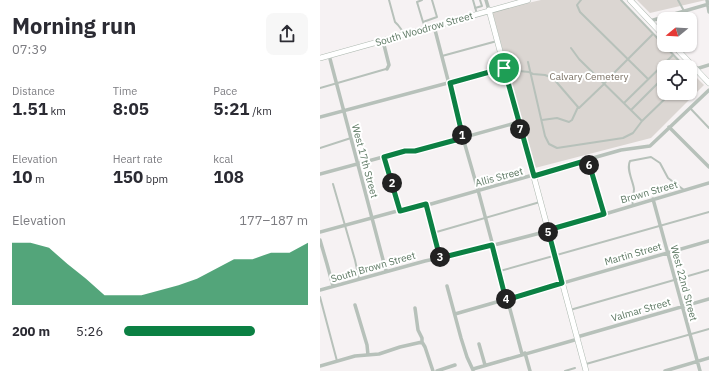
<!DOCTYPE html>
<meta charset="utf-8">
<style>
body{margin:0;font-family:"IBM Plex Sans",sans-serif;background:#f7f7f7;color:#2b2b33;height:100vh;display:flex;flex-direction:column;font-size:15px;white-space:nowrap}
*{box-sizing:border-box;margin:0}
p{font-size:13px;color:#7c7c81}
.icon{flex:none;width:22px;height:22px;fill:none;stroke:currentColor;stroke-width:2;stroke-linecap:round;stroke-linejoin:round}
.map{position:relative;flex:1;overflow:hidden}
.sheet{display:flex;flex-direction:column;background:#fff;width:320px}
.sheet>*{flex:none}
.needle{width:26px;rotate:252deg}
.controls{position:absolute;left:337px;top:12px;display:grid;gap:8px}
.controls a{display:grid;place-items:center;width:40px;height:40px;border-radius:8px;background:#fff;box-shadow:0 1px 3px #0004;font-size:20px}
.pin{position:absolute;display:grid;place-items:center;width:34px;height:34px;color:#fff;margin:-17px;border:2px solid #fff;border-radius:50%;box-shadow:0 1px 4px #0007}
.km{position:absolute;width:20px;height:20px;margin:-10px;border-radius:50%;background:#222;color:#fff;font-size:11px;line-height:20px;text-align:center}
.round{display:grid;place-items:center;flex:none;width:42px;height:42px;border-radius:8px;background:#f7f7f7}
.head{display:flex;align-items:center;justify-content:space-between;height:68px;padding:0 12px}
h1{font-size:22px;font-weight:800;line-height:30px}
.metrics{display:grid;grid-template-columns:repeat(3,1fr);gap:6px;height:68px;padding:4px 12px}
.metrics div{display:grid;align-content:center}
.metrics b{font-size:17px;font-weight:800}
.metrics small{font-size:11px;font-weight:400}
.metrics p{font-size:11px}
.chart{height:112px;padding:8px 12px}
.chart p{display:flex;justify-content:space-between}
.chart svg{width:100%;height:72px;margin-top:4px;fill:#0b8043;opacity:.7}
ul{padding:0 12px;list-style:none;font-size:13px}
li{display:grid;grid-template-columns:64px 48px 1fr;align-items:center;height:30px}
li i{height:10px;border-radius:5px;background:#0b8043}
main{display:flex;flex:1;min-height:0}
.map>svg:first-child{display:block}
.green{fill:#dbd6d2}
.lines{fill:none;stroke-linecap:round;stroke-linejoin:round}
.secondary-casing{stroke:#acb8af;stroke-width:6}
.lane{stroke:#b7c1ba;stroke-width:2}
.street{stroke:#b7c1ba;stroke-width:3.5}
.secondary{stroke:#fff;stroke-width:5}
.route-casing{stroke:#fff;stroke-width:8}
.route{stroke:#0b8043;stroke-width:5}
.labels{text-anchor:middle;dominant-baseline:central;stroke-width:4;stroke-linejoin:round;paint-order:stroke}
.street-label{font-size:10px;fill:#5d7863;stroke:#fff}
.park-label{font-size:10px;fill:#7b7164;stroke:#fff}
</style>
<main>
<section class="sheet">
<div class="head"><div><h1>Morning run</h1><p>07:39</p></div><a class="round"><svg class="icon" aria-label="share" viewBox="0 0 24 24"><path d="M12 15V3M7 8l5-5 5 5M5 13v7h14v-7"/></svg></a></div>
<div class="metrics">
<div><p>Distance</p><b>1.51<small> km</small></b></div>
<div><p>Time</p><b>8:05</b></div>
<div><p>Pace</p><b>5:21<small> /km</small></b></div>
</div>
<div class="metrics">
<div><p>Elevation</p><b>10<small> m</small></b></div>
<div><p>Heart rate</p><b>150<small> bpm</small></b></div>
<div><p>kcal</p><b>108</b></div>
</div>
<div class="chart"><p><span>Elevation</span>177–187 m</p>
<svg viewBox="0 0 160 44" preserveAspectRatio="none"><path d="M0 44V6L10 6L20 9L30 19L40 28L50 38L60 38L70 38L80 35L90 32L100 28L110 22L120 16L130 16L140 12L150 12L160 6V44z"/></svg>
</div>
<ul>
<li><b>200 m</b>5:26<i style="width:71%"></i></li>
</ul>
</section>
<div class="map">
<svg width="389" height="371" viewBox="0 0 389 371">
<rect width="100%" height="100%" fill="#f6f2f3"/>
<path class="green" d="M221 0H301L366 67H344V93H370V71L384 85 331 138 215 168 172 11Z
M317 0H386L330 13Z"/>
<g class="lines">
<defs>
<path id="secondary" d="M310 0 344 36
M169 10 266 371
M353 45 389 83
M0 58 208 0"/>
</defs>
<use href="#secondary" class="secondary-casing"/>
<path class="lane" d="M69 0 75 22 78 25 84 33
M102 0 97 2 103 22
M153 0 157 14
M261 0 257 5 260 12 328 79
M301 0 365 67
M358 0 364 11
M155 8 162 6 160 0
M105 27 103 22 117 17 112 0
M251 48 259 59 322 121
M122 56 177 41
M208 62 225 136 229 144 237 148 303 138 313 133 322 121 351 93
M354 67 359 61
M187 70 209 72 213 74 225 75 233 78 258 107 252 120 249 122 237 118 222 120
M0 88 66 69
M304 103 353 55
M259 108 283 85 289 78 333 34
M370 108 389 128
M311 110 344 77
M0 148 31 138
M64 157 79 210
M13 184 35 260 39 279
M313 205C311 199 314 195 314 189 313 181 306 169 310 161L331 157 340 163 348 178 364 190
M113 233 220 202
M180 271 389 212
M0 297 17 361
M250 310 389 270
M266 364 389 329
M245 371 255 368"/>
<path class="street" d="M166 0 169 10
M387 0 389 12
M330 21 389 4
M114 26 143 138 158 190 202 354
M63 41 69 65 67 69
M9 55 66 271
M376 69 389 65
M0 117 184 68
M349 127 389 167
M268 160 283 214
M0 174 85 151H95L199 122
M333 199 380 371
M106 204 120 258
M0 232 103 204H111L301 150 330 146 389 90
M0 240 7 264 13 286
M127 286 141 338 147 357 153 370
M0 290 105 261 147 252 228 231 389 183
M35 305 47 345 48 355
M95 308 98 330 102 338V342L105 347 113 371
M135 314 389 241
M257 337 389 299
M159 344 165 365
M205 353 210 371
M0 366 35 356 59 354 80 347 102 342
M153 369 258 339
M117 371 135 365
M345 371 389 358"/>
<use href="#secondary" class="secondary"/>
</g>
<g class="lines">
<defs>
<path id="route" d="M184 68 214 176 268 160 284 214 228 230 242 283 186 300 172 245 120 258 106 204 80 211 64 157 85 151H95L143 138 130 83Z"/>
</defs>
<use href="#route" class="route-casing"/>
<use href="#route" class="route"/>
</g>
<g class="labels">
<g class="street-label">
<text transform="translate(104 29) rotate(-16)">South Woodrow Street</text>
<text transform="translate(45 161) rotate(75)">West 17th Street</text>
<text transform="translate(179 177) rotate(-15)">Allis Street</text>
<text transform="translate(329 192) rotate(-16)">Brown Street</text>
<text transform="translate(313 254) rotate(-16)">Martin Street</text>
<text transform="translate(53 267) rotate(-16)">South Brown Street</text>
<text transform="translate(364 283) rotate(75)">West 22nd Street</text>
<text transform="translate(321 310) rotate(-16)">Valmar Street</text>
</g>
<g class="park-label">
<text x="269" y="76">Calvary Cemetery</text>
</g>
</g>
</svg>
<div class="controls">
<a><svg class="needle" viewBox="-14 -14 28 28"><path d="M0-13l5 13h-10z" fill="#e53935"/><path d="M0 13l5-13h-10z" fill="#7c7c81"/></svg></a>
<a><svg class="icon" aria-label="locate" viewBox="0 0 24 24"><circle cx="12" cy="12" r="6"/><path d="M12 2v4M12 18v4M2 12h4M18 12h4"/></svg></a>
</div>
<div class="pin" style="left:184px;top:68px;background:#1e9e55"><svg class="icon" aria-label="arrive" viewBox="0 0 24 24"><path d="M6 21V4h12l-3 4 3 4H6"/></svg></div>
<b class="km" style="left:142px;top:135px">1</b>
<b class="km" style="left:72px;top:183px">2</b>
<b class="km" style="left:120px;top:257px">3</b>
<b class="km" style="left:186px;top:299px">4</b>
<b class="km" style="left:228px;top:232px">5</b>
<b class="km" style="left:269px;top:165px">6</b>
<b class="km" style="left:200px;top:129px">7</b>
</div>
</main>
